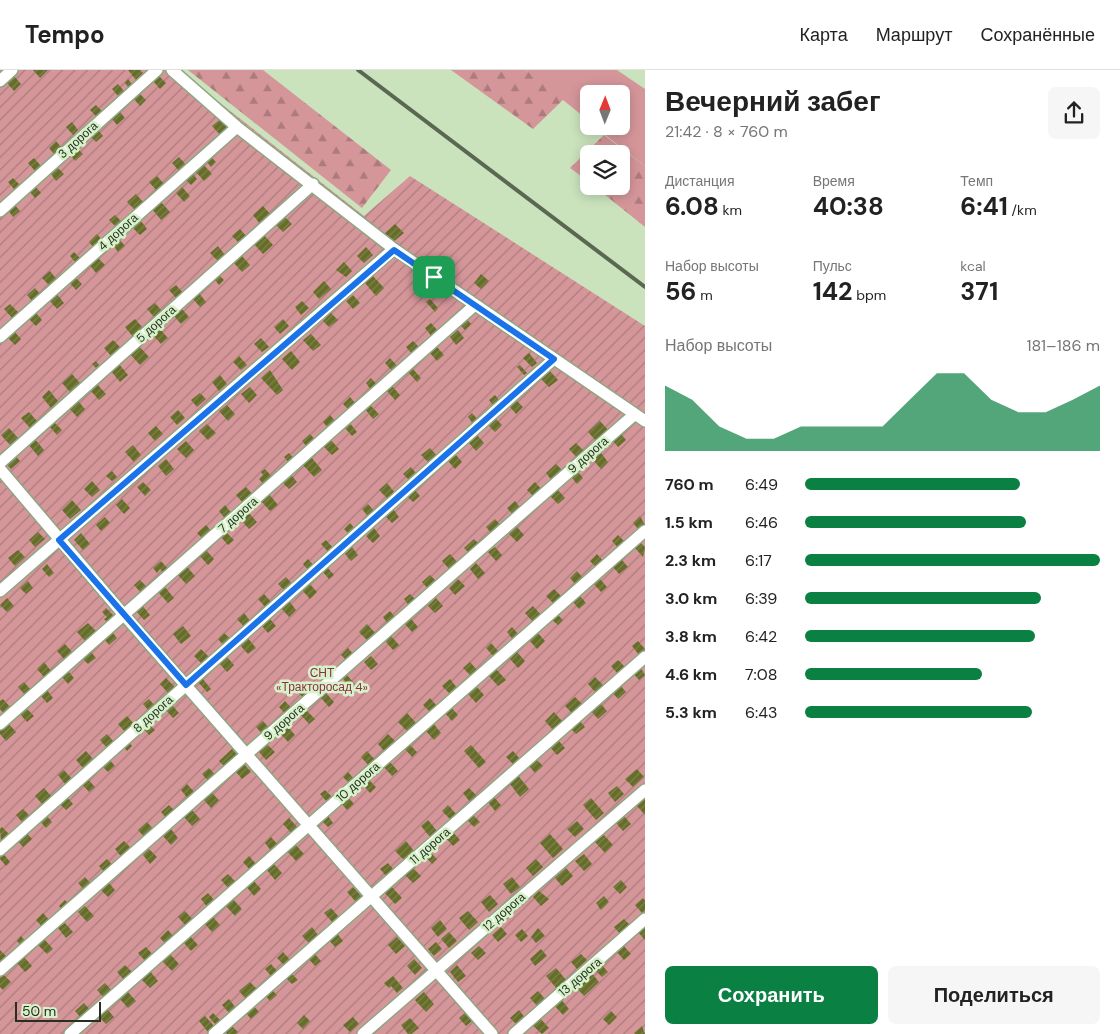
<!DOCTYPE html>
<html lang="ru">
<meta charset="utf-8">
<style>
body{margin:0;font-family:"DM Sans",sans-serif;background:#f6f6f6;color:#222;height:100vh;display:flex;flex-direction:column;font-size:19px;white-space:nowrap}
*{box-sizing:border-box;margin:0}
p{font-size:16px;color:#767676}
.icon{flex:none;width:28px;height:28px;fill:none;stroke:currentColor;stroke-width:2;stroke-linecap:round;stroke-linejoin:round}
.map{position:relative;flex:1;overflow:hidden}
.panel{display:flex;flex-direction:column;background:#fff;width:475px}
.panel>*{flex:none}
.needle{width:32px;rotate:1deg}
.fabs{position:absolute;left:580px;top:15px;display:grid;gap:10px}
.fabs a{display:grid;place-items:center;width:50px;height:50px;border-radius:8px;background:#fff;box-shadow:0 2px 12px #0003;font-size:25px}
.scale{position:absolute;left:15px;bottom:12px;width:86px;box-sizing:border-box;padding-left:5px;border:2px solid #263021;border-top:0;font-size:14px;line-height:18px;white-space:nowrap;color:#263021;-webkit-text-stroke:4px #d7f1ca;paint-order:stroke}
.pin{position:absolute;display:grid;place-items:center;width:42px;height:42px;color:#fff;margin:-21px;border-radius:10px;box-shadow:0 2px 8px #0006}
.round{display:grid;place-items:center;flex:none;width:52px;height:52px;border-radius:8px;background:#f6f6f6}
.overview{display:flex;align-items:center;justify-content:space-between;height:85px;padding:0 20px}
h1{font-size:28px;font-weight:700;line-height:38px}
.figures{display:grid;grid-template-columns:repeat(3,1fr);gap:8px;height:85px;padding:5px 20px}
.figures div{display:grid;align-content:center}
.figures b{font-size:25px;font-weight:700}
.figures small{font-size:14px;font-weight:400}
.figures p{font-size:14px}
.chart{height:140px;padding:10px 20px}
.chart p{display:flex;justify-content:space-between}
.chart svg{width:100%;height:90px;margin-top:5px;fill:#0b8043;opacity:.7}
.primary-button{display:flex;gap:10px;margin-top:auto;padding:10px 20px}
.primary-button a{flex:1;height:58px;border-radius:8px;background:#0b8043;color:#fff;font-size:20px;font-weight:700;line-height:58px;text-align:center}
.primary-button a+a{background:#f6f6f6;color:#222}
ul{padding:0 20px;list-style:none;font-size:16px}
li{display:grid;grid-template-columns:80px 60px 1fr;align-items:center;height:38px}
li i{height:12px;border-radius:6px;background:#0b8043}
header{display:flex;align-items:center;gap:30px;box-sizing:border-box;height:70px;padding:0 25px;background:#fff;border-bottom:1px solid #e0e0e0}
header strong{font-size:24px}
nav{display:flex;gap:28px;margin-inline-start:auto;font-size:18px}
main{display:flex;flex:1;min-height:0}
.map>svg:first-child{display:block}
.grass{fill:#d5969a}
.forest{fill:url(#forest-firs)}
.garden{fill:url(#garden-furrows)}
.building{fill:url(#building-hatch)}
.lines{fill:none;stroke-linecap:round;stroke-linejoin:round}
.minor-casing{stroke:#8fa682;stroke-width:14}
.minor{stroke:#fff;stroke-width:11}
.rail{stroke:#5a6852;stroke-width:4}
.route-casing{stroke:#fff;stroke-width:10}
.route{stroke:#1a73e8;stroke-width:6}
.labels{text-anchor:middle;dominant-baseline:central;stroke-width:5;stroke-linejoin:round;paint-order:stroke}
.street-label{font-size:12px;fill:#263021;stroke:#d7f1ca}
.park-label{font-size:12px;fill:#8b323f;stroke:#d7f1ca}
</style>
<header>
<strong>Tempo</strong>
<nav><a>Карта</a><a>Маршрут</a><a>Сохранённые</a></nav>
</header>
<main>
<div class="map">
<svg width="645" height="964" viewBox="0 0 645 964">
<defs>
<pattern id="forest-firs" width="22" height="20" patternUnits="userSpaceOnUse" patternTransform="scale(1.25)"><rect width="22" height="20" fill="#d5969a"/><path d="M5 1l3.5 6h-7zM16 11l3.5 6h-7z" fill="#ad7b7d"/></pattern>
<pattern id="garden-furrows" width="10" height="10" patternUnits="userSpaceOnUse" patternTransform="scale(1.25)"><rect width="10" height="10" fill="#d5969a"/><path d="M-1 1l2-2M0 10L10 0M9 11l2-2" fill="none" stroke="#ad7b7d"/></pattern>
<pattern id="building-hatch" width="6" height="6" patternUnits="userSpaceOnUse" patternTransform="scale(1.25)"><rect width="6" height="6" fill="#666d28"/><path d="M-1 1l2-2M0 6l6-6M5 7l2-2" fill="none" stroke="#7c824d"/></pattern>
</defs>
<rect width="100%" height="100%" fill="#cae3bd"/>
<path class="grass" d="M526 0H617L645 19V96L594 56H621V24H589V51Z"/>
<path class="forest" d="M188 0H263L391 100 362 138Z
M451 0H526L564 29 533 59Z
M604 65 645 96V157L594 116H621V84H589V112L570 98Z"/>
<path class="garden" d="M0 0H178L364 146 410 106 645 256V964H0Z"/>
<path class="building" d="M33 0H48L40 8Z
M128 0H140L143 3 136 10Z
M14 6 21 14 14 21 7 13Z
M159 6 166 13 160 19 153 11Z
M128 9 132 14 128 17 125 13Z
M118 14 124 21 118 26 112 19Z
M138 22 146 30 140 36 132 27Z
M96 35 102 41 96 46 90 40Z
M120 42 125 48 117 55 112 49Z
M223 47 232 57 221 66 212 56Z
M72 52 78 60 73 65 66 57Z
M98 60 103 66 96 72 91 67Z
M56 71 61 77 54 84 49 78Z
M77 78 83 84 75 91 70 84Z
M179 87 187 96 180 102 172 93Z
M34 88 41 96 35 101 28 93Z
M212 88 216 92 211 97 207 92Z
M203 94 212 104 204 111 195 101Z
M58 98 64 104 56 111 51 104Z
M193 104 197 109 191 115 186 110Z
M157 106 165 115 157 121 149 112Z
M13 108 19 114 14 119 8 112Z
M35 116 41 123 35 128 29 121Z
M182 117 190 126 184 132 176 123Z
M136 124 144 133 136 141 127 132Z
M161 132 170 142 161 150 152 139Z
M14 134 20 141 13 147 8 140Z
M263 136 271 145 260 154 253 145Z
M115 145 123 153 117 158 109 150Z
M285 147 292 154 283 162 276 155Z
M141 151 147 159 140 165 133 158Z
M395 154 404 163 392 173 384 164Z
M240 159 247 167 240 174 232 166Z
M97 164 103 171 94 178 89 172Z
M264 165 273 175 263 184 254 174Z
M119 169 125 176 118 182 113 175Z
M218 176 225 185 218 191 210 183Z
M366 177 373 185 364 193 357 186Z
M74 182 81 189 76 193 70 186Z
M242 186 250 195 242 202 234 193Z
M97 187 105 195 96 203 89 194Z
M344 192 352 201 346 207 336 200Z
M50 201 58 211 51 217 42 208Z
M481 204 489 211 481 219 474 213Z
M219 205 224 210 219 215 214 209Z
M373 206 384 218 376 226 365 213Z
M75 207 82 214 76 220 69 212Z
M324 211 331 219 319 229 313 222Z
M176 215 183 223 177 229 169 220Z
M35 218 41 225 33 232 27 225Z
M56 223 64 233 57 239 49 230Z
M199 223 206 232 200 237 193 229Z
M353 225 360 233 353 239 346 231Z
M430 229 438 238 435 242 426 232Z
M302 231 309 238 301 245 295 237Z
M155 233 162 241 155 248 147 239Z
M10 234 19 243 13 249 4 239Z
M182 239 189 247 181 254 174 246Z
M36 243 42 250 36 256 29 249Z
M331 243 338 250 329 257 323 251Z
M135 249 144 259 134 268 125 257Z
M283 249 289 256 280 264 274 257Z
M467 249 471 254 465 260 460 255Z
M431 253 438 261 432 267 425 258Z
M158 257 168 268 161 274 151 263Z
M458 260 464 268 456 275 450 267Z
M14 261 21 269 15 275 7 267Z
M311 264 321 275 313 281 303 270Z
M261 268 269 277 262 282 254 274Z
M113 270 122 279 113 288 104 278Z
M413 271 420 278 412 284 406 277Z
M138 275 149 287 140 295 129 283Z
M437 277 444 285 437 291 430 283Z
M291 281 300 292 292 300 282 289Z
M529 283 537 293 532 297 523 288Z
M239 286 247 295 241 300 233 292Z
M390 288 398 297 393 302 385 293Z
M96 291 99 295 96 298 92 294Z
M119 294 128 305 120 312 111 301Z
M520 295 527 303 524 305 517 297Z
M412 298 421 308 417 312 408 302Z
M270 300 283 320 277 325 261 308Z
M549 300 558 310 549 317 540 308Z
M72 304 80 313 70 322 62 313Z
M220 305 227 314 219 321 212 312Z
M371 308 377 315 371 320 366 313Z
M96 313 106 324 99 330 89 319Z
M392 316 400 325 395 330 386 320Z
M250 317 257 325 249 333 241 324Z
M49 320 58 331 51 338 42 327Z
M200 323 206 329 197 337 191 330Z
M495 325 501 332 495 338 489 330Z
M350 327 356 334 349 340 343 334Z
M77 330 85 339 77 347 69 338Z
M517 331 523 337 516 344 510 337Z
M227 335 235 344 228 351 219 341Z
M370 335 379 344 373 349 365 339Z
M178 340 185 348 177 355 170 347Z
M29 342 37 351 30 358 21 348Z
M472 343 479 351 474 355 468 347Z
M330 345 336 352 329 359 323 352Z
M496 349 502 355 495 362 489 356Z
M600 351 609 361 597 372 588 362Z
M54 352 62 360 57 365 49 356Z
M349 352 357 362 352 366 344 357Z
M207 354 216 363 208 370 199 361Z
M156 356 163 364 155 371 148 363Z
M9 358 18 368 10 375 1 365Z
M310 364 316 371 308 378 302 371Z
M621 364 626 370 618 377 613 371Z
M477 365 484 373 476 381 469 373Z
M34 368 44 380 38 386 28 374Z
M330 369 339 379 332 385 323 376Z
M186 371 194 380 186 388 177 379Z
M576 373 586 383 579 390 569 379Z
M133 375 141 385 134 392 125 382Z
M430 378 439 388 431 395 421 385Z
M289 383 295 390 290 394 284 387Z
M601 383 608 392 601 399 593 390Z
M15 385 20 391 11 399 6 394Z
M456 385 462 392 455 399 448 391Z
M311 387 322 400 314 407 303 395Z
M166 389 174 399 166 406 158 396Z
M556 394 564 402 553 412 546 403Z
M411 397 418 406 411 412 403 404Z
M265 399 273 408 265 416 259 409 263 405 261 402Z
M112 401 117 407 112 411 106 406Z
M578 402 583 408 577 414 572 408Z
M292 406 297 412 289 419 283 413Z
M92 411 100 420 92 427 84 419Z
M143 412 151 420 145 426 137 417Z
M535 412 543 421 535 428 527 420Z
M387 413 395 423 388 429 379 420Z
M246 417 253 425 243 433 236 425Z
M414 419 420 426 413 432 407 426Z
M558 420 565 428 558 434 550 426Z
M269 424 278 435 270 441 261 431Z
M122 429 130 438 124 444 116 435Z
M72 430 81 440 70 449 62 440Z
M515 431 522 440 515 447 507 438Z
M368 434 376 443 370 449 362 439Z
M225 435 233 445 227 451 219 441Z
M393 439 399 447 392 453 385 446Z
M249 443 257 452 249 459 241 450Z
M640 446 645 455 639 460 633 453Z
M105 447 110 453 101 461 96 455Z
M495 449 502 457 493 465 486 457Z
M350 453 357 461 351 466 344 459Z
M206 455 212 462 204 470 197 463Z
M517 457 524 465 517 472 509 464Z
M374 458 380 466 373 473 366 466Z
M225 461 234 470 228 475 220 466Z
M38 462 45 469 35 477 29 470Z
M81 463 90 474 83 480 74 470Z
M618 465 626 473 619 479 612 471Z
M474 469 480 475 470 484 464 478Z
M326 470 334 479 330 484 321 474Z
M641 473 645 477 643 487 635 478Z
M352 477 358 485 351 491 345 484Z
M495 477 502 485 496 491 488 482Z
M205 479 214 489 208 495 198 484Z
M18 480 25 487 15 496 8 488Z
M450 484 459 494 451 501 442 491Z
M597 484 604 492 597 498 590 491Z
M308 489 315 497 309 501 303 494Z
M621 489 628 497 619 504 613 497Z
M161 491 168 499 164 503 160 499 157 503 153 498Z
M476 493 485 503 478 509 470 499Z
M47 494 54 503 49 507 42 499Z
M187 497 195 506 186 514 178 505Z
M327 497 334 505 329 509 322 501Z
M577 501 583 508 576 515 570 508Z
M430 505 438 513 430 521 422 512Z
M286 507 293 515 285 521 278 514Z
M599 508 607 517 601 522 593 513Z
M458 509 465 516 455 525 449 518Z
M140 510 148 518 142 524 134 515Z
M28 511 33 518 26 524 20 518Z
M309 513 317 522 310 529 302 520Z
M164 516 174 528 168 533 158 522Z
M554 519 562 527 554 534 546 526Z
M264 524 273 534 267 539 258 529Z
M410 524 417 531 410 537 404 529Z
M580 526 586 533 579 539 573 532Z
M7 528 14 536 7 542 0 535Z
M436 528 443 536 435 543 428 536Z
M289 531 296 540 289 547 281 538Z
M141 534 150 545 144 550 135 540Z
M533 536 542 546 534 553 525 543Z
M106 538 114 546 107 552 104 549 107 547 102 542Z
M390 541 395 547 388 554 383 547Z
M244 543 251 552 245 558 237 549Z
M558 545 563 550 558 555 552 550Z
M270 549 276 556 268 563 262 556Z
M411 549 418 557 412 562 405 554Z
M88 553 96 561 85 571 77 562Z
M367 554 377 565 369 572 359 562Z
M183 556 191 566 181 574 173 564Z
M512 557 520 566 514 571 507 562Z
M537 562 545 571 537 579 529 570Z
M113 563 117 568 109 575 105 570Z
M224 563 231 569 224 576 218 569Z
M391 566 399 575 393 580 386 572Z
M247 567 256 578 248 584 239 574Z
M638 571 645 579 639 585 632 576Z
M491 573 499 582 494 587 486 578Z
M65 574 72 582 64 589 57 581Z
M348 578 354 585 348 592 341 585Z
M201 579 209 587 202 594 194 586Z
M91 582 96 588 88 594 83 589Z
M517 582 525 591 518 598 510 589Z
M226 586 234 595 227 602 219 593Z
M371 586 378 594 371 600 364 592Z
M618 590 626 598 618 604 611 596Z
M44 592 51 601 44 607 37 599Z
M470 592 478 601 472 607 463 598Z
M328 595 335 603 328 609 321 602Z
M639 595 645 605 639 610 632 602Z
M496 599 506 610 498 616 489 606Z
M69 602 74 608 68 614 62 607Z
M346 604 355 614 351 617 342 608Z
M595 607 604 616 596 623 588 614Z
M166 608 175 617 168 623 160 614Z
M202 608 211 619 207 622 198 612Z
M450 609 458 619 451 625 442 616Z
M24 612 31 620 25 625 18 617Z
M307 615 313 622 305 630 299 623Z
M620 615 626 622 618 629 612 622Z
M476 616 484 625 476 633 468 624Z
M47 620 53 628 47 633 41 626Z
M326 623 334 632 329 637 321 628Z
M575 627 583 635 573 644 565 636Z
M430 628 437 636 430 642 423 635Z
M3 629 11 638 4 644 0 639V631Z
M149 629 155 636 149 641 143 634Z
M285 631 293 640 287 646 279 637Z
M600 633 607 641 598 649 591 641Z
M171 634 179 643 173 648 165 639Z
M450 636 458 645 452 651 444 642Z
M26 638 34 646 27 652 20 644Z
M307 641 315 649 309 654 301 645Z
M554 642 562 651 553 660 545 651Z
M407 643 417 654 408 662 398 652Z
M127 646 134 654 125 662 118 654Z
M579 650 585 657 576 664 570 658Z
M263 651 271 660 264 666 256 657Z
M8 653 16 662 6 671 0 664V660Z
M148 653 155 660 149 665 143 658Z
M433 653 441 663 434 670 425 660Z
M288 657 295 665 288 672 280 663Z
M107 664 114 672 107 678 100 670Z
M388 664 396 672 385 682 378 674Z
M557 669 565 678 557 685 549 676Z
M128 671 132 676 127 681 123 676Z
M409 674 417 682 412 687 404 678Z
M268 675 275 682 266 690 259 682Z
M471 675 486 692 479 698 464 681Z
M232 679 239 687 226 698 219 691Z
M86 681 93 689 83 698 76 690Z
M367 681 376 691 370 697 361 687Z
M513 681 520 689 514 695 506 687Z
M108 688 115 696 108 702 101 695Z
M536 689 543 696 535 703 529 696Z
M389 691 398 701 392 706 383 696Z
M244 694 251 702 242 709 236 702Z
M209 698 217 707 210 713 202 704Z
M637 699 644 707 633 717 625 709Z
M64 700 71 708 65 714 58 705Z
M348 702 355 710 350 714 343 707Z
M516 703 529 719 520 727 507 710Z
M86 707 95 717 89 722 80 712Z
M369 710 376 717 370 723 363 715Z
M187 714 196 724 189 730 181 720Z
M617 716 624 724 615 732 608 723Z
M44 718 52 727 43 735 35 726Z
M469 718 477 726 470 732 463 723Z
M325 720 333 728 327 732 320 724Z
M212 723 219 730 211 738 204 730Z
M493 726 501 735 495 741 487 731Z
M67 727 73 734 66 740 60 734Z
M348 727 354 734 347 740 341 733Z
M591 728 604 743 596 750 583 735Z
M645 729V745L637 736Z
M169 735 176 742 167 749 161 742Z
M448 735 457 745 451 750 442 741Z
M23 739 29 745 22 752 16 745Z
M192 740 200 749 192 756 184 747Z
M45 744 52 752 46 758 38 749Z
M472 744 480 752 474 757 466 749Z
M328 746 333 753 328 757 322 751Z
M624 746 631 754 623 761 616 753Z
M289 748 298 758 292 764 283 754Z
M428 750 437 761 430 767 421 756Z
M577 751 584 759 575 767 567 759Z
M147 752 154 760 145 768 138 760Z
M2 757 9 764 1 772 0 759Z
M171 759 178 768 171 775 163 766Z
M452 761 460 770 453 776 445 767Z
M26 762 32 769 23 777 17 770Z
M550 764 563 779 553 788 540 773Z
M604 765 613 775 605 783 595 772Z
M271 767 279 776 272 782 265 773Z
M124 771 133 780 123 789 115 779Z
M406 771 414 781 404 790 395 781Z
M294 773 304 784 296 791 286 780Z
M149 779 157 787 150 794 143 785Z
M429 781 437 789 432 794 424 785Z
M2 782 10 792 6 796 0 789Z
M584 784 592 794 584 801 575 791Z
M249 786 257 795 250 800 243 792Z
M107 789 114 797 106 804 99 796Z
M536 789 543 797 533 806 526 798Z
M273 793 282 803 275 810 266 799Z
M388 793 394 800 387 807 380 799Z
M411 796 421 806 413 813 403 803Z
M566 798 573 806 562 816 555 808Z
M228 804 237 813 230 820 221 810Z
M85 807 92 815 85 821 78 813Z
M512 807 520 817 511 824 503 814Z
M252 809 261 819 254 826 245 815Z
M621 810 627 817 620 824 613 817Z
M109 813 115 820 108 827 101 820Z
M391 816 402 828 395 834 384 822Z
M353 817 362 827 356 832 347 822Z
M539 821 549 829 541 836 533 827Z
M208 823 215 831 208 838 201 829Z
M490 825 498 834 489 842 481 832Z
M604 826 609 832 601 840 596 833Z
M232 828 242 839 235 846 225 835Z
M643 828 645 831V841L642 843 635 835Z
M65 830 70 835 63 841 59 836Z
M85 836 94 846 87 852 78 842Z
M331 838 339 847 333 853 324 843Z
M185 841 194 851 187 857 178 847Z
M468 841 478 852 469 860 459 848Z
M43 843 51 852 44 859 36 850Z
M212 846 220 855 212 862 204 853Z
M624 849 630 855 620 864 614 857Z
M440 850 447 859 438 867 431 858Z
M65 853 73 862 66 868 58 858Z
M645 854V870L637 861Z
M312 857 318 865 309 873 302 866Z
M501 857 507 864 498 872 492 865Z
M538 858 545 866 536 873 531 867Z
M522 859 528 866 521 872 515 865Z
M168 860 174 867 166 874 160 868Z
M336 862 343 871 335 877 328 869Z
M449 862 457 871 449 878 441 869Z
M21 866 27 873 22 877 17 871Z
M190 866 198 875 191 881 184 873Z
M397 867 405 876 396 884 388 875Z
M44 869 53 879 47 884 37 874Z
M436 872 442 879 434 886 428 879Z
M622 874 631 884 624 890 615 880Z
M479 876 486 883 478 890 471 883Z
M146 877 154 886 146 892 138 883Z
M541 879 547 886 535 896 530 889Z
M0 880 7 887 0 894Z
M283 882 291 891 285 896 277 888Z
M313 882 321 891 315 896 307 887Z
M170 884 179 894 172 901 162 891Z
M581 884 587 890 577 899 571 892Z
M24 887 32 896 25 902 17 893Z
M414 889 422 898 415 905 407 896Z
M600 893 608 902 602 907 594 899Z
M271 894 278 902 272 907 265 899Z
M125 895 133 903 124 910 117 902Z
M457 895 466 906 458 912 450 902Z
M556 898 567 911 557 919 546 906Z
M150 901 158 911 150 918 141 909Z
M591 902 599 912 584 926 575 916Z
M291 903 298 910 292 914 286 908Z
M4 905 11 912 3 920 0 917V908Z
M393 906 403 918 397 923 391 916 389 918 384 913Z
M250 912 257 919 246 929 239 921Z
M105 913 113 922 105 929 97 920Z
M270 918 277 925 270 931 264 924Z
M127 921 136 931 128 938 119 928Z
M538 921 546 930 538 937 530 928Z
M424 922 434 934 426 942 415 930Z
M560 928 569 939 563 945 553 934Z
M229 929 236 938 230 944 222 935Z
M84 933 91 941 82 949 75 941Z
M253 935 259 942 251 949 245 942Z
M107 939 114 947 106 954 99 947Z
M519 940 526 949 518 956 510 948Z
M611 941 617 947 609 955 603 949Z
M213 943 221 951 216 955 209 947Z
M465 943 472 951 466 956 459 948Z
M304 945 310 951 303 959 297 953Z
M205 946 214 956 208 962 199 951Z
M353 947 359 954 350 962 343 955Z
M539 947 549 958 542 964 531 954Z
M410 948 419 958 411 964H408L401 955Z
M231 955 238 962 236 964H227L225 961Z
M642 956 645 964H635L634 963Z"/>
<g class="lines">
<defs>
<path id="minor" d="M172 0 237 57 394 179 645 351
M0 11 12 0
M0 141 157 0
M0 267 237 57
M0 393 313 114
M0 399 124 545 492 964
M0 521 394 179
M0 654 475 235
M0 780 554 289
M0 900 635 344
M70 964 645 461
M214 964 645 587
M363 964 645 720
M514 964 645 849"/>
</defs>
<use href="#minor" class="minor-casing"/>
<use href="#minor" class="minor"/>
<path class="rail" d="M358 0 645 217"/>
</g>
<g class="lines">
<defs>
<path id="route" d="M394 180 554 289 186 615 59 470Z"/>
</defs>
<use href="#route" class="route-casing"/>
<use href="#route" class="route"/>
</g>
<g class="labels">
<g class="street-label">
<text transform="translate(78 70) rotate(-42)">3 дорога</text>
<text transform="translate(118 162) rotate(-42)">4 дорога</text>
<text transform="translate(156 254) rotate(-42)">5 дорога</text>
<text transform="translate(588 385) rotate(-41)">9 дорога</text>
<text transform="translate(238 445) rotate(-41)">7 дорога</text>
<text transform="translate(153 644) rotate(-42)">8 дорога</text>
<text transform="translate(284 652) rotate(-41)">9 дорога</text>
<text transform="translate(358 712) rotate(-41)">10 дорога</text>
<text transform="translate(430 776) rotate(-41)">11 дорога</text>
<text transform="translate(504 842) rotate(-41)">12 дорога</text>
<text transform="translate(580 907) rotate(-41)">13 дорога</text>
</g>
<g class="park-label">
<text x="322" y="603">СНТ<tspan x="322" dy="14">«Тракторосад 4»</tspan></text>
</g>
</g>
</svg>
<div class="fabs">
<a><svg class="needle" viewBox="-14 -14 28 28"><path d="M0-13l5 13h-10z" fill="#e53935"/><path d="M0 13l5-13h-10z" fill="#767676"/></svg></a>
<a><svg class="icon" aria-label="layers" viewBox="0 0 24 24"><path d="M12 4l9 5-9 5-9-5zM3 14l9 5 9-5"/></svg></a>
</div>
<div class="scale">50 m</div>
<div class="pin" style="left:434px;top:207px;background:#1e9e55"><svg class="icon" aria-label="arrive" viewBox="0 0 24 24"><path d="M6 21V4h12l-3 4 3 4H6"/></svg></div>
</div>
<section class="panel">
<div class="overview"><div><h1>Вечерний забег</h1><p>21:42 · 8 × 760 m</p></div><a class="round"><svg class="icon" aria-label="share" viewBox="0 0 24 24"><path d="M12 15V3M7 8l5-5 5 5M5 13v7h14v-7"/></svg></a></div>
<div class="figures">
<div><p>Дистанция</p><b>6.08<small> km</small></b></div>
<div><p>Время</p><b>40:38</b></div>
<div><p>Темп</p><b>6:41<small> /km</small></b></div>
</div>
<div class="figures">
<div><p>Набор высоты</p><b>56<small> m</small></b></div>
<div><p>Пульс</p><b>142<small> bpm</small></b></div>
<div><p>kcal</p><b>371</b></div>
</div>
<div class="chart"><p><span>Набор высоты</span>181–186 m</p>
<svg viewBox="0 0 160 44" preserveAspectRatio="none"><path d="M0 44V12L10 19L20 32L30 38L40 38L50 32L60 32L70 32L80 32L90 19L100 6L110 6L120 19L130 25L140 25L150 19L160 12V44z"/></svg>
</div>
<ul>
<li><b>760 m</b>6:49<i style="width:73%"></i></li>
<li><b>1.5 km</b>6:46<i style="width:75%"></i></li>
<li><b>2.3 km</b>6:17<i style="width:100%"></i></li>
<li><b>3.0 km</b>6:39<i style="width:80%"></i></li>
<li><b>3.8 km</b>6:42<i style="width:78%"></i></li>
<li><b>4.6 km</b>7:08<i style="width:60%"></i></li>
<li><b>5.3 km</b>6:43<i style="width:77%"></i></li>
</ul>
<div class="primary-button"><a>Сохранить</a><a>Поделиться</a></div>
</section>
</main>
